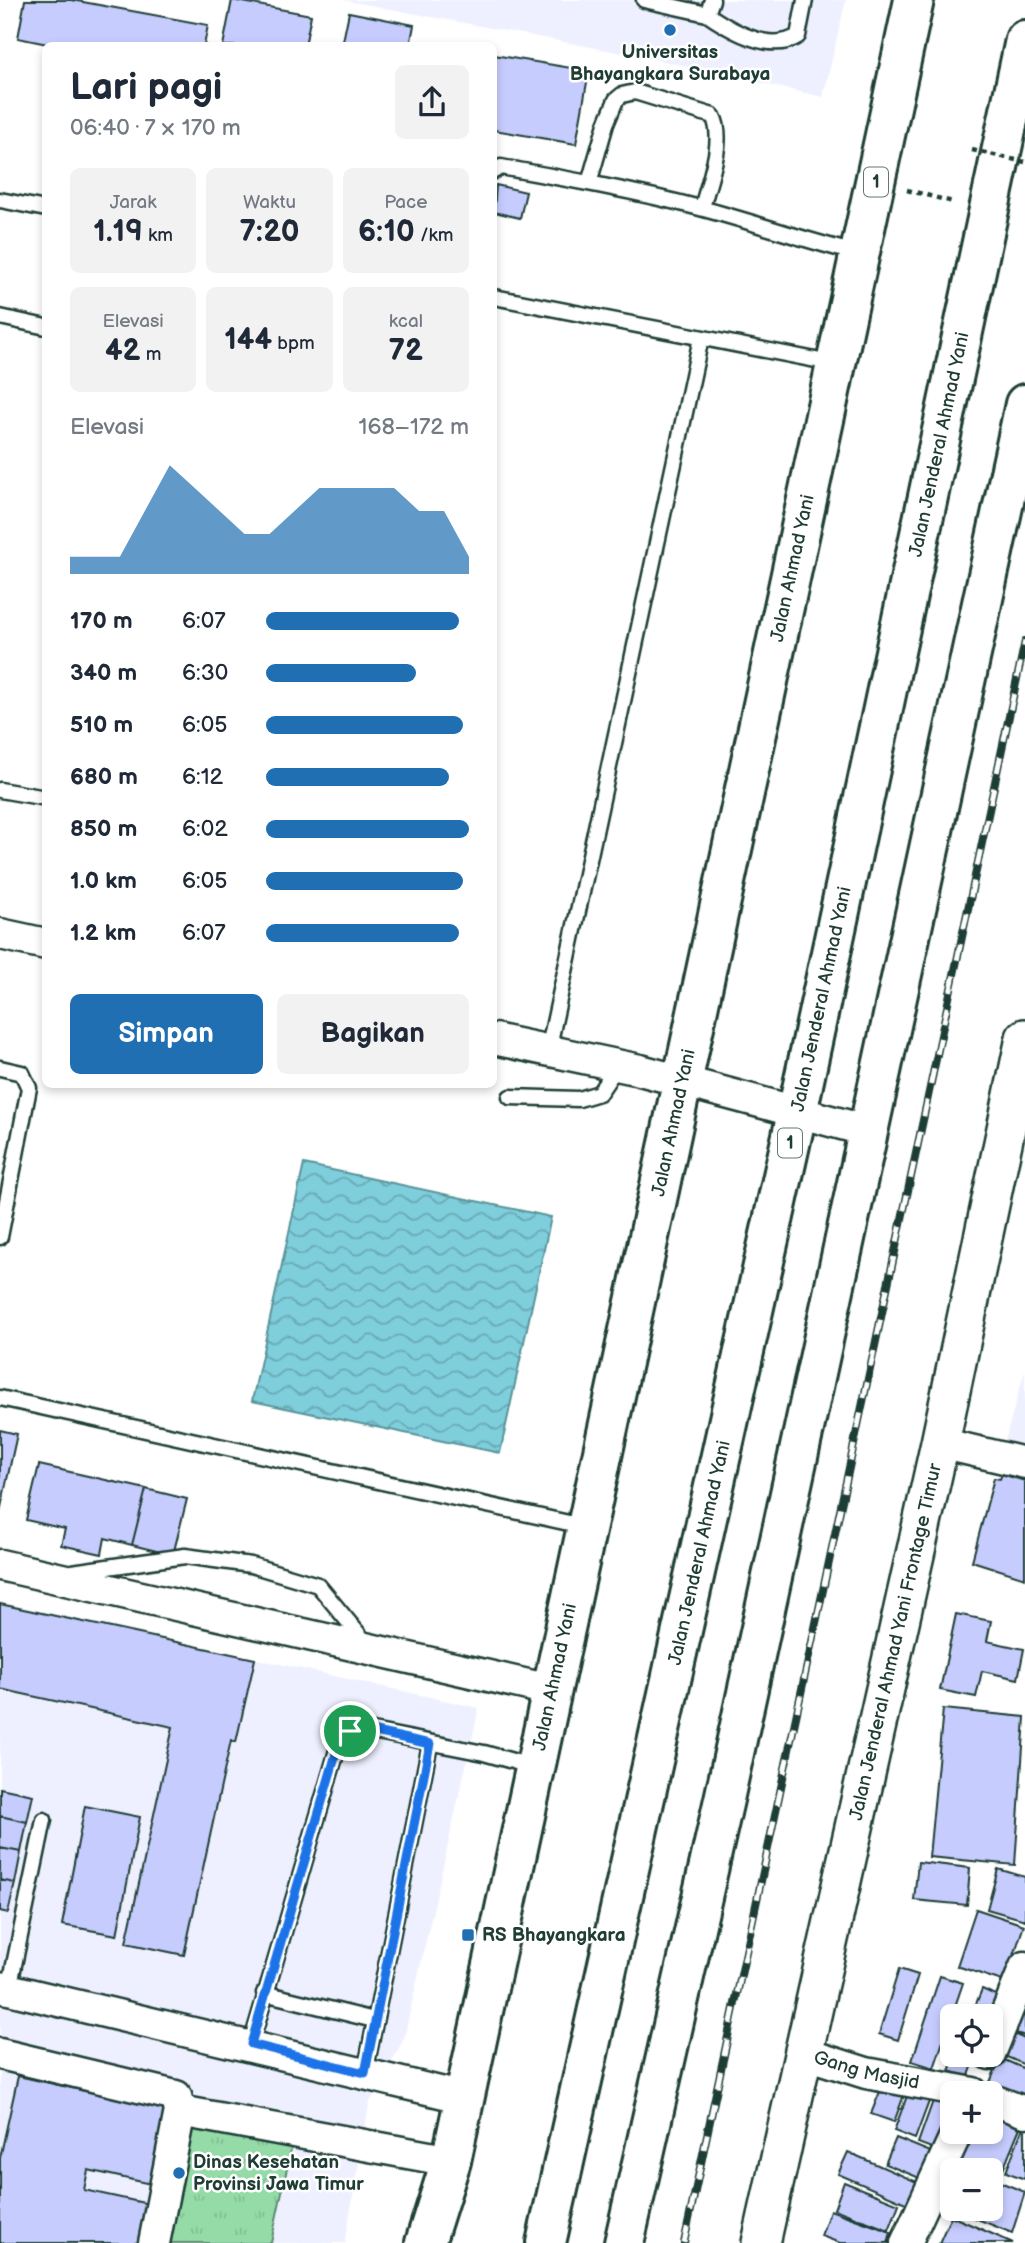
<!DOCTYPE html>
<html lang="id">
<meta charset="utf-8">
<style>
body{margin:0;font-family:"Balsamiq Sans",sans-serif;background:#f2f2f3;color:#1f2937;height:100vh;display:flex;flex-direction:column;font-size:26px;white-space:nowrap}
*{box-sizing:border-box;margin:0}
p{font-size:23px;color:#747a83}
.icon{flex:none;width:38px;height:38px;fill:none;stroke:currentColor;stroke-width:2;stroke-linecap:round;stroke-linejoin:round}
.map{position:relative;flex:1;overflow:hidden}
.sheet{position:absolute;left:42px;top:42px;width:455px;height:1046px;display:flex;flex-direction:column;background:#fff;border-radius:10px;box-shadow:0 4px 10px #0003}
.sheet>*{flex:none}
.fabs{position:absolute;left:940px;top:2004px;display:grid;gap:14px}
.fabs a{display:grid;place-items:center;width:63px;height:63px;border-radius:10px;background:#fff;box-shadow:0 4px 10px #0003;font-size:35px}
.pin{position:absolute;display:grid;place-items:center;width:60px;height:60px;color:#fff;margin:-30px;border:4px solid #fff;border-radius:50%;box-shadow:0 2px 7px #0007}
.round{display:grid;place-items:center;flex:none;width:74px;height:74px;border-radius:10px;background:#f2f2f3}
.summary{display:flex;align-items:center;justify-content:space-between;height:119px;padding:0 28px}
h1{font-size:38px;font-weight:800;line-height:52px}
.metrics{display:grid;grid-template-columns:repeat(3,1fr);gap:10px;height:119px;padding:7px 28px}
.metrics div{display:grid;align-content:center;border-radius:10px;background:#f2f2f3;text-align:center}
.metrics b{font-size:30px;font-weight:800}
.metrics small{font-size:19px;font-weight:400}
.metrics p{font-size:19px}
.chart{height:196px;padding:14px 28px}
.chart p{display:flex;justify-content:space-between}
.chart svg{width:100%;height:126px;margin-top:7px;fill:#1f6fb2;opacity:.7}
.action{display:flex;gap:14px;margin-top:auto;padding:14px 28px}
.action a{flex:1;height:80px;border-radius:10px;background:#1f6fb2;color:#fff;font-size:28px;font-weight:800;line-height:80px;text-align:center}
.action a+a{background:#f2f2f3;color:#1f2937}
ul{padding:0 28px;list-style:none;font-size:23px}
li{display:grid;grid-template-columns:112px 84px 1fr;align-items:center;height:52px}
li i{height:18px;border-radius:9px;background:#1f6fb2}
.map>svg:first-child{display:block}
.built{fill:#eef0ff}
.grass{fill:url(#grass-tufts);stroke:#5a8c6e;stroke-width:2}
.water{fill:url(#water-waves);stroke:#599499;stroke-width:2}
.building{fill:#c6ccfe;stroke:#1f3d34;stroke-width:2}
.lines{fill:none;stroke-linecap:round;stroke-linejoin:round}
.service-casing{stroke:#1f3d34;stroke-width:19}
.minor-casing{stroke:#1f3d34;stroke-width:35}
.tertiary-casing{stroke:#1f3d34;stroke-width:42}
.trunk-casing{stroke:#1f3d34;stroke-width:44}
.path{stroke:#1f3d34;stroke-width:4.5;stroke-dasharray:5 5;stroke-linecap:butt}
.service{stroke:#fff;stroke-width:14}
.minor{stroke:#fff;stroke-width:30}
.tertiary{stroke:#fff;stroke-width:37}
.trunk{stroke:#fff;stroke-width:38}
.rail-casing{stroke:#1f3d34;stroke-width:8}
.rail{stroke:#fff;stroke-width:5;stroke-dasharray:16;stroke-linecap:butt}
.path-bridge{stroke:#1f3d34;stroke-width:4.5;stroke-dasharray:5 5;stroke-linecap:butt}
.route-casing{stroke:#fff;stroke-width:14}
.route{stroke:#1a73e8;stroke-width:9}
.poi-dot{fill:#1f6fb2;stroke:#fff;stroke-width:2.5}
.labels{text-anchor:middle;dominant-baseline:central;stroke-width:5;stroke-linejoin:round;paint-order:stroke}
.shield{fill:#fff;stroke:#627771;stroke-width:2}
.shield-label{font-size:18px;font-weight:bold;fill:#1f3d34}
.poi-label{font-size:19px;font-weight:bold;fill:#1f3d34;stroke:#fff;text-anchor:start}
.street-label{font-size:19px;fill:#1f3d34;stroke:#fff}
</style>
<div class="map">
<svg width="1025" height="2243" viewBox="0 0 1025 2243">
<defs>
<pattern id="grass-tufts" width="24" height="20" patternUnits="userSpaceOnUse" patternTransform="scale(1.75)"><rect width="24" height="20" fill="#95dba8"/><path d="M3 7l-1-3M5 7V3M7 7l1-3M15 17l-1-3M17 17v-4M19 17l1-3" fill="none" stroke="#80bd91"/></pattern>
<pattern id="water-waves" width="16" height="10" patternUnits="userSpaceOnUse" patternTransform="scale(1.75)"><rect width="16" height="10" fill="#7fcedc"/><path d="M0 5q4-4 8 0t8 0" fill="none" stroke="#67a8b3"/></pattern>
</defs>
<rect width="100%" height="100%" fill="#fff"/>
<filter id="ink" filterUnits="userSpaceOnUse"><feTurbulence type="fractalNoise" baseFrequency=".0143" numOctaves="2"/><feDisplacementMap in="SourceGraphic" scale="14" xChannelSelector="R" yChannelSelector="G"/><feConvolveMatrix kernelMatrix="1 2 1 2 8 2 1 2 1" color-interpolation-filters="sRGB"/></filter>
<g filter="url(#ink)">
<path class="built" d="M343 0H846L823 97 659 60Z
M1025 1370V1459L1001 1454Z
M0 1602 479 1708 404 2038 369 2104 345 2243H0Z"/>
<path class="grass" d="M185 2123 292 2145 271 2243H160Z"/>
<path class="water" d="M304 1164 551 1217 500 1453 252 1401Z"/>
<path class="building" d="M25 0H72L208 25 204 46H57L18 38Z
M232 0 311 15 305 46H223Z
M349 12 414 25 410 46H342Z
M494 55 589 71 576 144 494 130Z
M496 185 526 192 520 218 494 212Z
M0 1430 17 1434 0 1512Z
M39 1465 146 1489 132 1545 105 1538 102 1554 61 1545 65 1529 26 1520Z
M1002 1474 1025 1481V1578L972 1561 994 1478 1000 1479Z
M146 1489 187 1499 173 1555 132 1545Z
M0 1604 255 1659 236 1742 231 1740 184 1955 126 1943 173 1727 0 1689Z
M956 1614 991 1621 987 1641 1024 1649 1018 1679 982 1671 976 1697 940 1690Z
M943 1709 1025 1717 1015 1865 929 1857Z
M0 1788 33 1795 27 1822 0 1816Z
M85 1806 140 1817 117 1935 62 1925Z
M0 1816 27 1822 21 1852 0 1848Z
M0 1848 21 1852 15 1883 0 1880Z
M918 1862 970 1868 967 1905 914 1900Z
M998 1869 1025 1877V1920L987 1909Z
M0 1880 15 1883 8 1913 0 1911Z
M976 1909 1024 1925 1005 1982 957 1966Z
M899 1969 918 1975 898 2040 879 2034Z
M940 1976 963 1983 934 2068 912 2061Z
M982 1989 1000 1997 990 2016H971Z
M1020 2012 1025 2014V2036L1013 2032Z
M1009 2032 1025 2039V2065L1000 2054Z
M956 2054H977L968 2078 949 2071Z
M1000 2058 1025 2069V2102L988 2087Z
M18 2076 176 2111 160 2186 88 2170 84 2190 158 2206 150 2243H0V2158Z
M885 2079 907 2087 894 2122 871 2114Z
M938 2087 952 2093V2125L942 2152 918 2143Z
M910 2088 931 2096 915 2139 894 2131Z
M990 2113 1021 2125 1000 2176 958 2160 969 2132H990Z
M1025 2122V2179L1006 2172Z
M896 2138 938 2155 927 2181 885 2164Z
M848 2152 917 2182 908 2204 838 2174Z
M990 2178 1025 2192 1012 2233 942 2205 952 2181V2208H990Z
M844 2182 899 2204 889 2230 834 2209Z
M830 2210 891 2232 888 2243H840L821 2236Z
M951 2216 1013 2243H939Z"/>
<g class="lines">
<defs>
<path id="service" d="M644 0 707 14
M712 0 707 14C730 30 770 54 798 36L805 0
M494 171 501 167C568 179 635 191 700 208 754 222 806 241 860 254
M589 183 606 124 616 100 622 95 635 92 713 116C726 140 708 183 702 208
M0 200 46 209
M494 297 836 364
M0 317 46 327
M0 790 46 798
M548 1051 701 338
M0 1068 22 1073 29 1088 0 1237
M510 1097 579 1099 599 1093 618 1065
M0 1398 587 1527
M72 1572 185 1556 251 1565 318 1585 366 1643
M9 1989 44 1820
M264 1993 374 2020
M251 2044 341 1737 350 1730 362 1729 484 1753 534 1767
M365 2073 430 1744"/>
<g id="minor">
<path d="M0 934 46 944"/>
<path d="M494 1039 640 1070 868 1131"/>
<path d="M940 1443 1025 1463"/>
<path d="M0 1565 550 1690"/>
<path d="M0 1987 465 2098"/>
<path id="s1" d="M803 2053 866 2073 973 2093"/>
<path d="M0 2054 176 2096 180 2111 154 2243"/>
<path d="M990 2054 1025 1967"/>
<path d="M990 2099 1025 2112"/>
<path d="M180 2111 451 2161"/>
<path d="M906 2243 957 2132"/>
</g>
<g id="tertiary">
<path id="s2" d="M761 2243 940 1443 1025 1038"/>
</g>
<g id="trunk">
<path id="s3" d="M425 2243 451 2161 914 0"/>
<path id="s4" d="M546 2243 797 1113 1025 40"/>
<path d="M624 2243 725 1795 1025 404"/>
</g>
</defs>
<use href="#service" class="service-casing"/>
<use href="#minor" class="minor-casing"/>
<use href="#tertiary" class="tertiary-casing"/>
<use href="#trunk" class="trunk-casing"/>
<path class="path" d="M907 190 953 202"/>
<use href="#service" class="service"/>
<use href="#minor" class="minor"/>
<use href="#tertiary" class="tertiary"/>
<use href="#trunk" class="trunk"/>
<defs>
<path id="rail" d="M684 2243 1025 641"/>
</defs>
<use href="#rail" class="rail-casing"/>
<use href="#rail" class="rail"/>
<path class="path-bridge" d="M972 150 1025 162"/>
</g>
</g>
<g class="lines" filter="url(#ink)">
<defs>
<path id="route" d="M362 1729 430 1744 365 2073 251 2044 341 1737 350 1731Z"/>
</defs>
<use href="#route" class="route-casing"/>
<use href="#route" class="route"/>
</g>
<g class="poi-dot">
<circle cx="670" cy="30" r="7"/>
<rect x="461" y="1928" width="14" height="14" rx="3.5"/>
<circle cx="179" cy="2173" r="7"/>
</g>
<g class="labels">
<g class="shield">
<rect x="864" y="167.5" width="24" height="29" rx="5"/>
<rect x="778" y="1128.5" width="24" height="29" rx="5"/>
</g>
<g class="shield-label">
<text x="876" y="182">1</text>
<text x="790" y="1143">1</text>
</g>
<g class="poi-label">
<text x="670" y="52" text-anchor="middle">Universitas<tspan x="670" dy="22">Bhayangkara Surabaya</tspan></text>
<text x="482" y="1935">RS Bhayangkara</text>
<text x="193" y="2162">Dinas Kesehatan<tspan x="193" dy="22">Provinsi Jawa Timur</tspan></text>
</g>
<g class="street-label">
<text stroke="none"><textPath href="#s4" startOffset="1841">Jalan Jenderal Ahmad Yani</textPath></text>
<text stroke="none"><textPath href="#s3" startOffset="1715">Jalan Ahmad Yani</textPath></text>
<text stroke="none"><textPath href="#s4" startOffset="1274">Jalan Jenderal Ahmad Yani</textPath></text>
<text stroke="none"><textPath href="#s3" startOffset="1148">Jalan Ahmad Yani</textPath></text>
<text stroke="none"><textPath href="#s4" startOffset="707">Jalan Jenderal Ahmad Yani</textPath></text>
<text stroke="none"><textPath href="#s2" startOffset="616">Jalan Jenderal Ahmad Yani Frontage Timur</textPath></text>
<text stroke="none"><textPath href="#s3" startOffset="581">Jalan Ahmad Yani</textPath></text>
<text stroke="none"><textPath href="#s1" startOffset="66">Gang Masjid</textPath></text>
</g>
</g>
</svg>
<div class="fabs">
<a><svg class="icon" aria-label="locate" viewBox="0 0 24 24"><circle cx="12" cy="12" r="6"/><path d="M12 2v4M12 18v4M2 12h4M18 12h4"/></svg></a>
<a>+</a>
<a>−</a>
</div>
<div class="pin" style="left:350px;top:1731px;background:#1e9e55"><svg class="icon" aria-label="arrive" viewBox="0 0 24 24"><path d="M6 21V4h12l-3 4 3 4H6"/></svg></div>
<section class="sheet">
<div class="summary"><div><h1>Lari pagi</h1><p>06:40 · 7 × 170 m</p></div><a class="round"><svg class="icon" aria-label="share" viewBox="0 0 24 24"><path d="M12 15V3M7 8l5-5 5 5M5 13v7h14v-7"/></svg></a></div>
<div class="metrics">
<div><p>Jarak</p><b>1.19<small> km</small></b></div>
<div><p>Waktu</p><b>7:20</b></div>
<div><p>Pace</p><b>6:10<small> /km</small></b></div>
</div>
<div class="metrics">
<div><p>Elevasi</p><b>42<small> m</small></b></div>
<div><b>144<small> bpm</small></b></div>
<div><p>kcal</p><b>72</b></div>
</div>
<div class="chart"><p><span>Elevasi</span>168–172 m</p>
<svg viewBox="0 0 160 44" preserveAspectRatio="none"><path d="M0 44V38L10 38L20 38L30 22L40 6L50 14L60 22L70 30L80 30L90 22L100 14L110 14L120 14L130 14L140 22L150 22L160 38V44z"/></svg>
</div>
<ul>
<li><b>170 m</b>6:07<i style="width:95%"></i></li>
<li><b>340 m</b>6:30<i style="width:74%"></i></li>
<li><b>510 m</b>6:05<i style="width:97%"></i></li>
<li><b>680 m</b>6:12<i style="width:90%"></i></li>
<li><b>850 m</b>6:02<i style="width:100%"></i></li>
<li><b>1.0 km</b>6:05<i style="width:97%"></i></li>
<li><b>1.2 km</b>6:07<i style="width:95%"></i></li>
</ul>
<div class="action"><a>Simpan</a><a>Bagikan</a></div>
</section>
</div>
